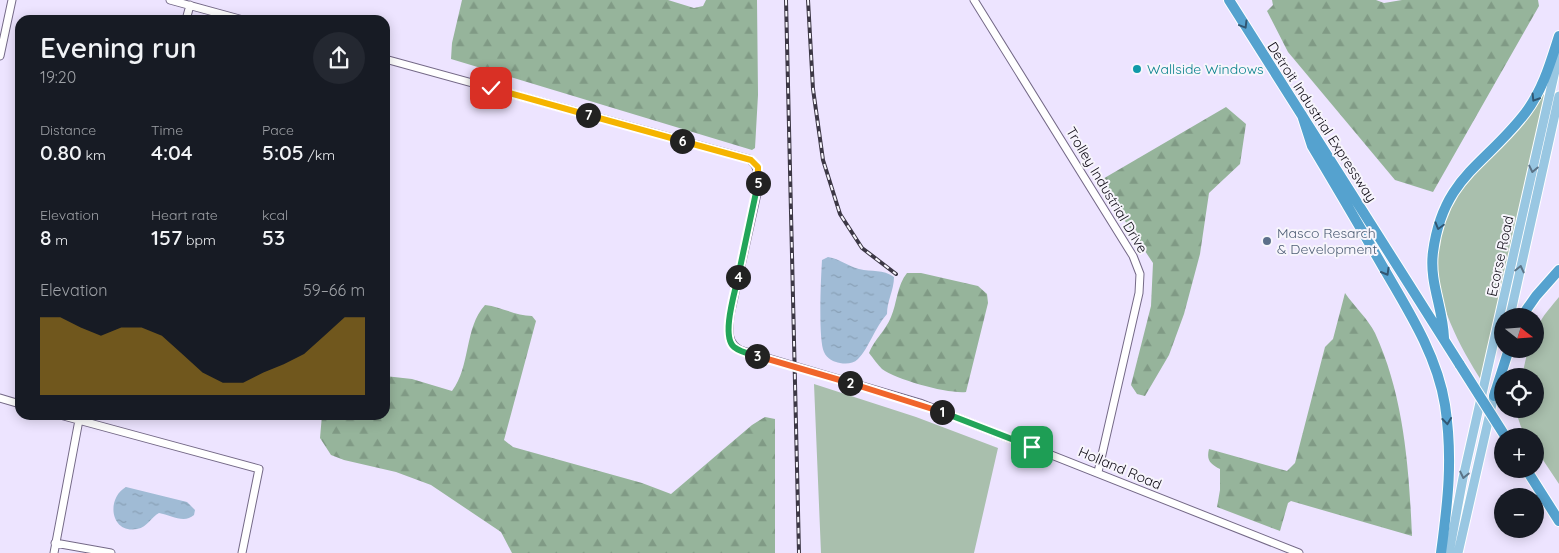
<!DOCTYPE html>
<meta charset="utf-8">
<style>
body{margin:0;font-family:Quicksand,sans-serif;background:#242831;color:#f1f3f6;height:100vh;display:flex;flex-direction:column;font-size:19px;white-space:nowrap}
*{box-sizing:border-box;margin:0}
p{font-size:16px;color:#9ea1a6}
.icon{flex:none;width:28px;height:28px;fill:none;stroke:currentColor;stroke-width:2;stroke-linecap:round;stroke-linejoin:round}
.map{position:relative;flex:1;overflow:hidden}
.side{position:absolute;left:15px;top:15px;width:375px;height:405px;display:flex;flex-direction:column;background:#171b24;border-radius:15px;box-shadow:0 2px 12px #0003}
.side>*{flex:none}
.needle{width:32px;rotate:107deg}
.tools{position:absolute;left:1494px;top:308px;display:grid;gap:10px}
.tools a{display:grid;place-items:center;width:50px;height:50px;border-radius:50%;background:#171b24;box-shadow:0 2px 12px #0003;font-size:25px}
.pin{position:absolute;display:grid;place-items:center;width:42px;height:42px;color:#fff;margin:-21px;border-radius:10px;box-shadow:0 2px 8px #0006}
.km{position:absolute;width:25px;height:25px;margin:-12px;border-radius:50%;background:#222;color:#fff;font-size:14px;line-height:25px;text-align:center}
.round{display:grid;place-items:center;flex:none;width:52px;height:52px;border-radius:26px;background:#242831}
.summary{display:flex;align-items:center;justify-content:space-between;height:85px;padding:0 25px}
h1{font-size:28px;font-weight:600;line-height:38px}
.stats{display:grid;grid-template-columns:repeat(3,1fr);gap:8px;height:85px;padding:5px 25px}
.stats div{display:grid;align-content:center}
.stats b{font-size:21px;font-weight:600}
.stats small{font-size:14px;font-weight:400}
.stats p{font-size:14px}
.chart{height:140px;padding:10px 25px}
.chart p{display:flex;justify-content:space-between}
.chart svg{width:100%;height:90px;margin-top:5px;fill:#96711b;opacity:.7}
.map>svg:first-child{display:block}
.grass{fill:#a9bfad}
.forest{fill:url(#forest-firs)}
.water{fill:url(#water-ripples)}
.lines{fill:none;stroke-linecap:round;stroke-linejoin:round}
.minor-casing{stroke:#746987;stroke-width:9}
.major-casing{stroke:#fff;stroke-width:11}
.highway-casing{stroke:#fff;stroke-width:12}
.minor{stroke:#fff;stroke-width:7}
.major{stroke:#99c7e2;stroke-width:9}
.highway{stroke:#55a2cf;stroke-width:10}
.rail-casing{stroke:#3c3745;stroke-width:4}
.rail{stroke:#f7f5fc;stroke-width:2;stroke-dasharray:5.5;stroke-linecap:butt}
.highway-bridge-casing{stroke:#fff;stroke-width:12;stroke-linecap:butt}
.highway-bridge{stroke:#55a2cf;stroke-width:10}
.oneway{stroke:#325773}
.oneway2{stroke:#5b7387}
.split-1-casing{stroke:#fff;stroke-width:10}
.split-2-casing{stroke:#fff;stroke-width:10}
.split-3-casing{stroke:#fff;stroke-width:10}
.split-4-casing{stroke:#fff;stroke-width:10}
.split-5-casing{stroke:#fff;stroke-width:10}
.split-6-casing{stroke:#fff;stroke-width:10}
.split-7-casing{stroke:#fff;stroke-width:10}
.split-8-casing{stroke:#fff;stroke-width:10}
.split-1{stroke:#22a559;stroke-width:6}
.split-2{stroke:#f0652b;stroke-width:6}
.split-3{stroke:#f0652b;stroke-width:6}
.split-4{stroke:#22a559;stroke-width:6}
.split-5{stroke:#22a559;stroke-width:6}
.split-6{stroke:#f5b400;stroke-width:6}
.split-7{stroke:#f5b400;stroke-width:6}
.split-8{stroke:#f5b400;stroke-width:6}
.culture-dot{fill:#0f9aa8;stroke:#f7f5fc;stroke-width:2}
.service-dot{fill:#5c6f8a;stroke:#f7f5fc;stroke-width:2}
.labels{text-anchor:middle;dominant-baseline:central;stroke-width:4;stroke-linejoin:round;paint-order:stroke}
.culture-label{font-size:14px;fill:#0d838f;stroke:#f7f5fc;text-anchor:start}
.street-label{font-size:14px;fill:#100c17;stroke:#f7f5fc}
.service-label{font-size:14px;fill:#4e5e75;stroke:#f7f5fc;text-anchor:start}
</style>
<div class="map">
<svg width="1559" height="553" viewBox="0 0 1559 553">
<defs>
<pattern id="forest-firs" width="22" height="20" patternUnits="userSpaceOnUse" patternTransform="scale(1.25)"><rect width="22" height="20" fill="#96b49b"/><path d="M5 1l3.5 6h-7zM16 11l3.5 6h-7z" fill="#809a85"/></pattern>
<pattern id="water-ripples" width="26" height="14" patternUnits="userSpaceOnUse" patternTransform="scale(1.25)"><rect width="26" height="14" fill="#a0bbd5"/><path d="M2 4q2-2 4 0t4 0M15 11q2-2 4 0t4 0" fill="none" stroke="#89a0b6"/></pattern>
</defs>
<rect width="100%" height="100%" fill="#ede4ff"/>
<path class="grass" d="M1543 94 1545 95 1483 383C1444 322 1413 255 1462 188 1482 160 1510 135 1534 109Z
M1559 297V484L1535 448V436H1527L1521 427 1515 409H1535V376H1522L1528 349H1535C1535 322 1543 317 1559 297Z
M814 384 916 417 998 448 974 553H821Z"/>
<path class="forest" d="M462 0H668L694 8 703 6 706 0H757L758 95 755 148 752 150 451 59 452 43Z
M1272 0H1376L1384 3 1402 0H1538L1539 6 1433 192 1395 180 1288 52 1267 11 1273 5Z
M1226 107 1246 124 1240 164 1209 193 1200 254 1184 314 1169 355 1145 396 1137 394 1131 385 1151 306 1153 263 1117 209 1101 180Z
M907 273H921L978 286 987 294 988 303 966 392C948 394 897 380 882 369 878 365 873 358 869 353 874 340 886 330 891 317 897 303 897 285 907 273Z
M1345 293C1354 306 1368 319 1375 333 1404 396 1409 468 1412 536L1291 501 1288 503 1280 531 1217 507 1220 490V469C1211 464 1206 461 1209 449L1287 471 1295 463 1325 347 1333 339Z
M485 305C502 307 516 316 532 316L536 321 504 440 513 447 642 483 671 494 752 425 765 417 775 419V553H512L501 532 431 485 396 472 344 460 331 455 320 438 322 415H385V376L412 379 452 391C471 366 464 328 485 305Z"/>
<path class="water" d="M828 257C840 259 848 266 859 269 872 272 883 269 894 277 894 290 887 301 887 314 875 327 869 348 858 359 853 364 846 364 840 363 834 362 827 359 824 352 818 339 821 277 822 260Z
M126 487 187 502 195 510 194 515C184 524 171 515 159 513 151 517 148 527 137 529 110 534 106 498 126 487Z"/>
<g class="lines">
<defs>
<path id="minor" d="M170 0 243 20
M974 0 1133 256 1140 274 1139 293 1098 472
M186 20 190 5
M0 56 12 0
M385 59 749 159C760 167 758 176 758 189L730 315C729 329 726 342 740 350L920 403 1299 553
M0 398 20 404
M60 415 259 469 242 553
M55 543 111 553
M54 553 79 420"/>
<path id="major" d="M1510 316 1559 96
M1449 553 1463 478 1559 53
M1458 553 1495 391"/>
<path id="highway" d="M1229 0 1460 365
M1302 115 1312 146C1336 186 1360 227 1383 267 1408 310 1437 355 1445 405 1453 458 1448 501 1441 553
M1522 316 1536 296 1559 270
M1444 338C1443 307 1429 283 1433 252 1443 176 1486 165 1526 112 1543 89 1550 64 1559 36
M1494 396 1509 349
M1526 469 1559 521"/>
</defs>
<use href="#minor" class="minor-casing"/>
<use href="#major" class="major-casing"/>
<use href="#highway" class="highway-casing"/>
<use href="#minor" class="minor"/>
<use href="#major" class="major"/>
<use href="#highway" class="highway"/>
<defs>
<path id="rail" d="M786 0 799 553
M808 0 813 89 823 160 840 214 862 248 896 274"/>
</defs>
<use href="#rail" class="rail-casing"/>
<use href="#rail" class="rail"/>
<defs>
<path id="highway-bridge" d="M1460 365 1505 436"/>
</defs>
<use href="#highway-bridge" class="highway-bridge-casing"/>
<use href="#highway-bridge" class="highway-bridge"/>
</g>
<defs><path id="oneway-chevron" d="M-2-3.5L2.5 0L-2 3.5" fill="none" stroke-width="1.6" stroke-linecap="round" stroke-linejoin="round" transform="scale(1.25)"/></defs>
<g class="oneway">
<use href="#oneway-chevron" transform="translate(1244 25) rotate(59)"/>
<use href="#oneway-chevron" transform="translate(1535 98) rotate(122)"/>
<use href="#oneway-chevron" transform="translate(1439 226) rotate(106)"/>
<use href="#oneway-chevron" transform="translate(1386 272) rotate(60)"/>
<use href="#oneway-chevron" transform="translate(1447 421) rotate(84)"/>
</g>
<g class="oneway2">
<use href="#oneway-chevron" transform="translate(1533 169) rotate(102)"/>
<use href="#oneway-chevron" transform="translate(1520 269) rotate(-77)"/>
<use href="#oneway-chevron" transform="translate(1464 475) rotate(102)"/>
</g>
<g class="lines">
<defs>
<path id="split-1" d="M942 412 1032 447"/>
<path id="split-2" d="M850 383 942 412"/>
<path id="split-3" d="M757 356 850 383"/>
<path id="split-4" d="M738 277C735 292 721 336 734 347 740 352 750 354 757 356"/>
<path id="split-5" d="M738 277 758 183"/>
<path id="split-6" d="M682 141 751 160 758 167V183"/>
<path id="split-7" d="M588 115 682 141"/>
<path id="split-8" d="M491 88 588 115"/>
</defs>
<use href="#split-1" class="split-1-casing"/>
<use href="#split-2" class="split-2-casing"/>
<use href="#split-3" class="split-3-casing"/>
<use href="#split-4" class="split-4-casing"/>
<use href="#split-5" class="split-5-casing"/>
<use href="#split-6" class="split-6-casing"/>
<use href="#split-7" class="split-7-casing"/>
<use href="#split-8" class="split-8-casing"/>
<use href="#split-1" class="split-1"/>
<use href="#split-2" class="split-2"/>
<use href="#split-3" class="split-3"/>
<use href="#split-4" class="split-4"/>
<use href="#split-5" class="split-5"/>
<use href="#split-6" class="split-6"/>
<use href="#split-7" class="split-7"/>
<use href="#split-8" class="split-8"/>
</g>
<circle class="culture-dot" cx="1137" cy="69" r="5"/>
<circle class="service-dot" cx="1267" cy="241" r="5"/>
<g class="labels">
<g class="culture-label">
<text x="1147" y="69">Wallside Windows</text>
</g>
<g class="street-label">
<text transform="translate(1322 122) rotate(57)">Detroit Industrial Expressway</text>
<text transform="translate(1107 190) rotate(59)">Trolley Industrial Drive</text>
<text transform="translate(1500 256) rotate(-78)">Ecorse Road</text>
<text transform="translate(1120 468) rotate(23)">Holland Road</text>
</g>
<g class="service-label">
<text x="1277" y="233">Masco Resarch<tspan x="1277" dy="16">&amp; Development</tspan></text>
</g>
</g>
</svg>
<div class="tools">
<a><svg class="needle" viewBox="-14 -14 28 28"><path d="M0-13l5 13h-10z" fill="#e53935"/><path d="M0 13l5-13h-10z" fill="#9ea1a6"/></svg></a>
<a><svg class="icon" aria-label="locate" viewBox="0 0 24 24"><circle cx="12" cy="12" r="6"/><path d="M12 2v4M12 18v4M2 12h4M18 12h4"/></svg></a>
<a>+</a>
<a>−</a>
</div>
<div class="pin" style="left:1032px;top:447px;background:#1e9e55"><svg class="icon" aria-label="arrive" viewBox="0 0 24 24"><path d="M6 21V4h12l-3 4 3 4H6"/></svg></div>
<div class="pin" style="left:491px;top:88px;background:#d93025"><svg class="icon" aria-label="check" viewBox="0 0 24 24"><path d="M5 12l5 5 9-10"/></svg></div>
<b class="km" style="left:942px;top:412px">1</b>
<b class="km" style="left:850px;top:383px">2</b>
<b class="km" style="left:757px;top:356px">3</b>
<b class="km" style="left:738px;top:277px">4</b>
<b class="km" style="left:758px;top:183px">5</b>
<b class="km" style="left:682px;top:141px">6</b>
<b class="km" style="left:588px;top:115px">7</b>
<section class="side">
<div class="summary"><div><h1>Evening run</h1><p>19:20</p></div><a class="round"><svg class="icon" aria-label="share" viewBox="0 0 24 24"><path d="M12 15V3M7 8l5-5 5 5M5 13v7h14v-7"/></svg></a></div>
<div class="stats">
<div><p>Distance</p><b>0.80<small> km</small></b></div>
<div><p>Time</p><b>4:04</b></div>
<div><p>Pace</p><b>5:05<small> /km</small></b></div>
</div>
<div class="stats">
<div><p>Elevation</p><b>8<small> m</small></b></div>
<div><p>Heart rate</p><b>157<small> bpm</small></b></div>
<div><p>kcal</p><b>53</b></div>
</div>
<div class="chart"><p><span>Elevation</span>59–66 m</p>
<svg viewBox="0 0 160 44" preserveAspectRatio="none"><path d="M0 44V6L10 6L20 11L30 15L40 11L50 11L60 15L70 24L80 33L90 38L100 38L110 33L120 29L130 24L140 15L150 6L160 6V44z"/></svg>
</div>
</section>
</div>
